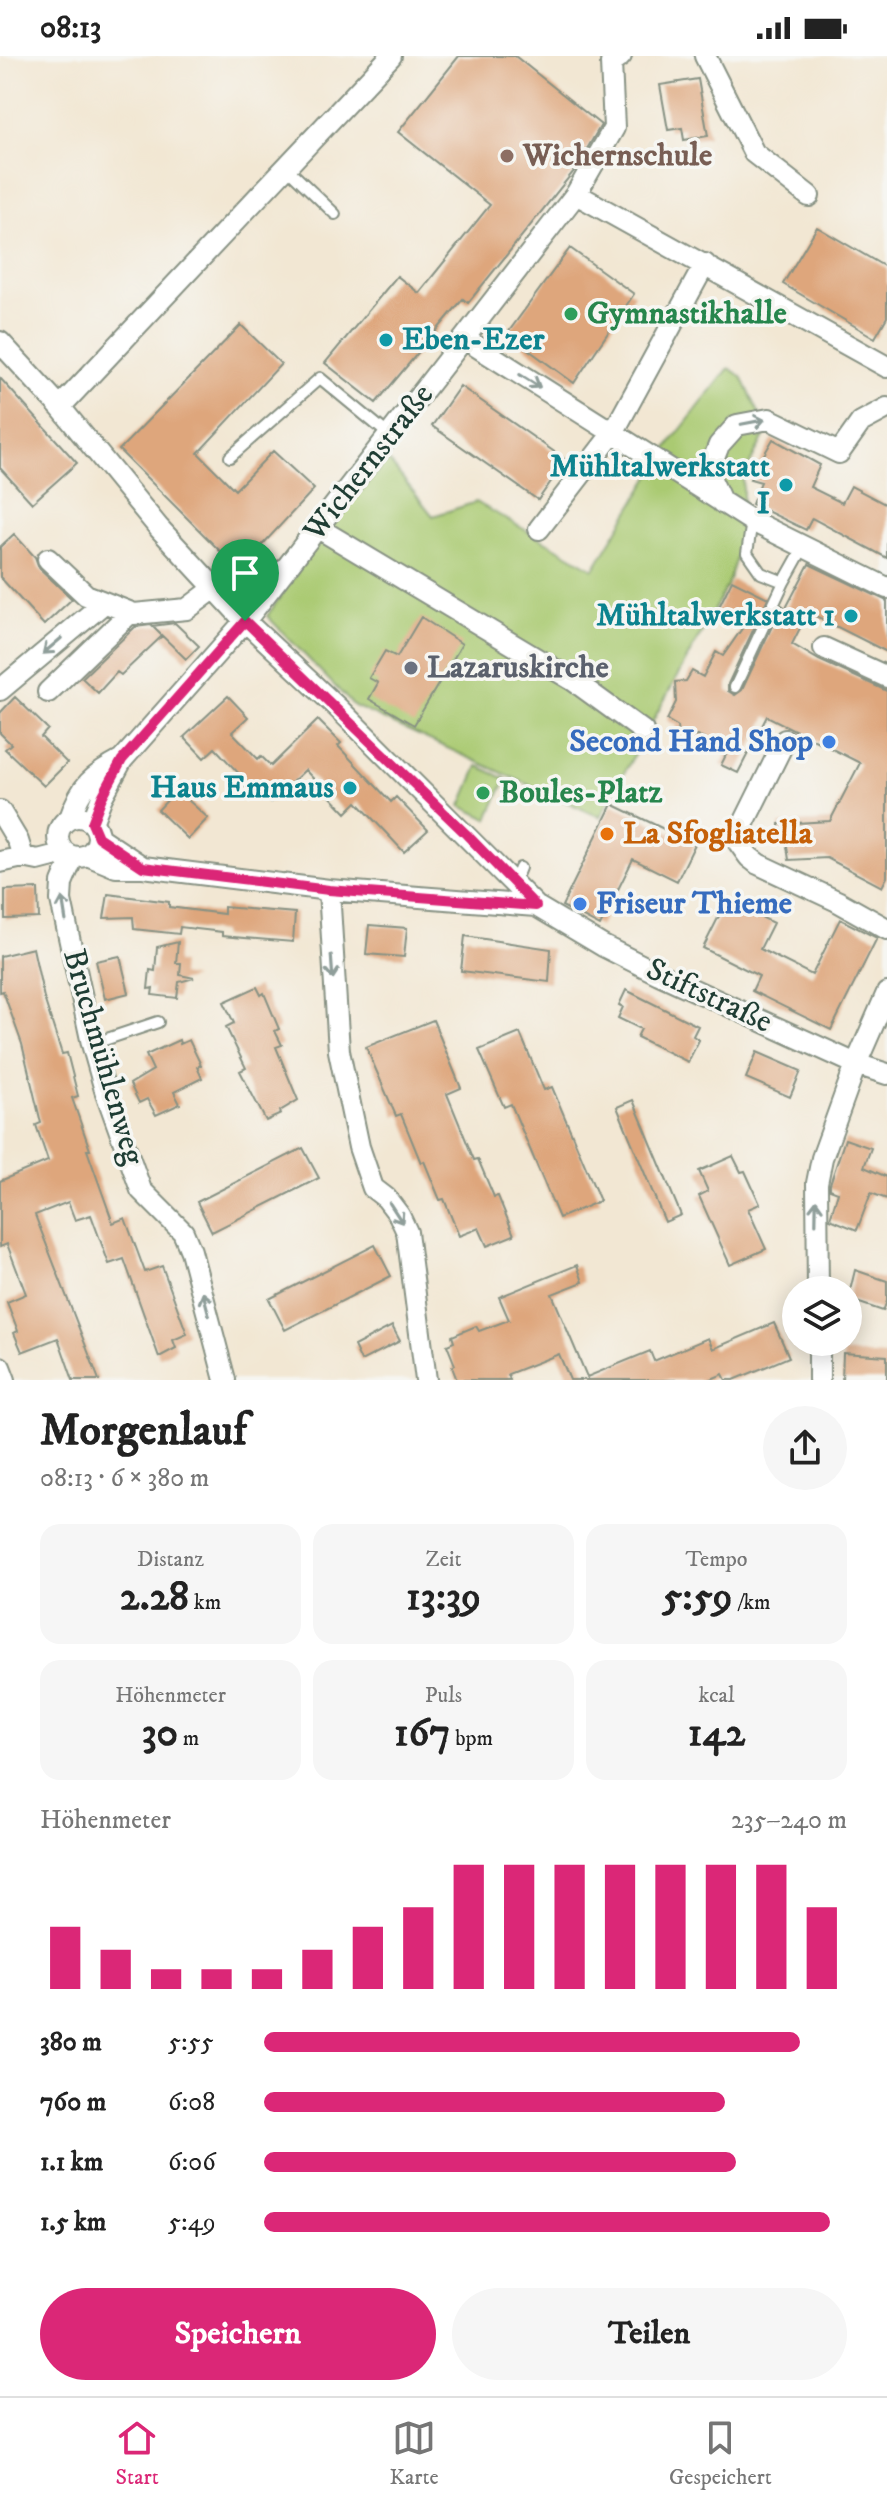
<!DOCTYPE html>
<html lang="de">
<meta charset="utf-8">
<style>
body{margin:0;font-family:"IM FELL DW Pica",serif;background:#f6f6f6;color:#222;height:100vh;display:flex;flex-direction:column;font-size:30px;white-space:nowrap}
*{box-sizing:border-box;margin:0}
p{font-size:26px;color:#767676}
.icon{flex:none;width:44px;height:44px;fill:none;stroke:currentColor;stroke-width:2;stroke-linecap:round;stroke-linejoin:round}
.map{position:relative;height:1324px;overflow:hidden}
.details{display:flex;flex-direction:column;background:#fff;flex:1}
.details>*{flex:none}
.buttons{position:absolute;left:782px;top:1220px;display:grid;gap:16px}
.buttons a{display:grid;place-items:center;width:80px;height:80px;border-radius:50%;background:#fff;box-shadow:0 4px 20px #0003;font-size:40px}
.pin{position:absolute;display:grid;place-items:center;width:68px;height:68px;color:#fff;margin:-82px -34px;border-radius:50% 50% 50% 0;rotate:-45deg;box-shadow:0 0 8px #0007}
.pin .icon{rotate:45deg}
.round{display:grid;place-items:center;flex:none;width:84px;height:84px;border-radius:42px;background:#f6f6f6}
.headline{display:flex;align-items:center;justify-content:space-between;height:136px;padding:0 40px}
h1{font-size:44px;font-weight:700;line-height:60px}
.stats{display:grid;grid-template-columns:repeat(3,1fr);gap:12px;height:136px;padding:8px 40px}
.stats div{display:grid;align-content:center;border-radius:20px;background:#f6f6f6;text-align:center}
.stats b{font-size:40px;font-weight:700}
.stats small{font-size:22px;font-weight:400}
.stats p{font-size:22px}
.chart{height:224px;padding:16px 40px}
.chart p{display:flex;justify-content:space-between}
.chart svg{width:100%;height:144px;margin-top:8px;stroke:#db2777;stroke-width:6}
.button{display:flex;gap:16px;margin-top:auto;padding:16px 40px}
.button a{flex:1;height:92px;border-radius:48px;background:#db2777;color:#fff;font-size:32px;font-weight:700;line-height:92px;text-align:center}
.button a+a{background:#f6f6f6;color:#222}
ul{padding:0 40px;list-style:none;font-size:26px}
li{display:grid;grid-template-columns:128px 96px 1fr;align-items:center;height:60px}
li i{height:20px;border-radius:10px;background:#db2777}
.status{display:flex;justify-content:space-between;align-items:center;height:56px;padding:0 40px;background:#fff;direction:ltr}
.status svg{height:22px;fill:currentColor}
.menu{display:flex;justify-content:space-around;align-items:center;height:112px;border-top:2px solid #e0e0e0;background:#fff;font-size:22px;color:#767676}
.menu a{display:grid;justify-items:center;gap:4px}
.menu .on{color:#db2777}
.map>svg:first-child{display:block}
.green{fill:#aaca72;stroke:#648453;stroke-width:2}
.building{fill:#dea67b}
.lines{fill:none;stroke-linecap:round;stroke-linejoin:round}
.service-casing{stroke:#889284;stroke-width:14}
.minor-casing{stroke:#889284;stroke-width:24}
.service{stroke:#fff;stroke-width:10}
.minor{stroke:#fff;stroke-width:20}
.oneway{stroke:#8f9e9a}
.route-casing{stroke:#fff;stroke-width:16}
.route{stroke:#db2777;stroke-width:10}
.education-dot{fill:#8d6e63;stroke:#f6f6f2;stroke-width:3}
.leisure-dot{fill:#2e9e5b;stroke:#f6f6f2;stroke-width:3}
.culture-dot{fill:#0f9aa8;stroke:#f6f6f2;stroke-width:3}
.worship-dot{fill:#6b7280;stroke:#f6f6f2;stroke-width:3}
.shop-dot{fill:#3f7fe0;stroke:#f6f6f2;stroke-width:3}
.food-dot{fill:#e8710a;stroke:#f6f6f2;stroke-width:3}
.labels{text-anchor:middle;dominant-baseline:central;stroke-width:7;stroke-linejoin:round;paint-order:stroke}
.education-label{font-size:32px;font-weight:bold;fill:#785e54;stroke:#f6f6f2;text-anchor:start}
.leisure-label{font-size:32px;font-weight:bold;fill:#27864d;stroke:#f6f6f2;text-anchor:start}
.culture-label{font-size:32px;font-weight:bold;fill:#0d838f;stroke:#f6f6f2;text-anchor:end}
.street-label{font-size:32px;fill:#1f3d34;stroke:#f6f6f2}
.worship-label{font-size:32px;font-weight:bold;fill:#5b616d;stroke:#f6f6f2;text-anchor:start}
.shop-label{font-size:32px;font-weight:bold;fill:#366cbe;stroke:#f6f6f2;text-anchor:end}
.food-label{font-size:32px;font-weight:bold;fill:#c56008;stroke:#f6f6f2;text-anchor:start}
</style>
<div class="status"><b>08:13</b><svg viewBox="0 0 49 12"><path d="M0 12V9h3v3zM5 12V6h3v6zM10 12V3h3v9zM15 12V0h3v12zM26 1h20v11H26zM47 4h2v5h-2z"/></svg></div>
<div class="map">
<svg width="887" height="1324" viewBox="0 0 887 1324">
<rect width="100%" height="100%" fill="#f6f6f2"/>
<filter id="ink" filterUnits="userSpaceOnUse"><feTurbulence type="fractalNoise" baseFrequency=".0125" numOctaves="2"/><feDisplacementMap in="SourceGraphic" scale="16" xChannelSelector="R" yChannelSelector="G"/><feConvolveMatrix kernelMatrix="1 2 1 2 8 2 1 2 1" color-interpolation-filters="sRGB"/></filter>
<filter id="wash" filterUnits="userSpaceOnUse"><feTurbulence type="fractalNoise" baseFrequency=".006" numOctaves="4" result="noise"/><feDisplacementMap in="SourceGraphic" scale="32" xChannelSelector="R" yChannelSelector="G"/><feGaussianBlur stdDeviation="1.8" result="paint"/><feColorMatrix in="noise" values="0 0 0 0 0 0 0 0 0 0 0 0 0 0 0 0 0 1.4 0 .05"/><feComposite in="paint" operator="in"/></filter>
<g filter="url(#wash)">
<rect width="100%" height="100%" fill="#f2e7d3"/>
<path class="green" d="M729 312 742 321 767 374 743 422V480L727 530 600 761 354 650 267 560 323 479 388 404 433 460 476 446 594 513 671 386Z
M478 710 506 723 488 763 461 750Z"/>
<g id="blocks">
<path class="building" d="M459 0H515L601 69 574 115 468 247 463 243 376 347 325 307 397 220 419 237 490 149 398 76Z
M698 23 708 80 684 84 682 72 668 74 660 29Z
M817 171 887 212V261L875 282 783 228Z
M570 192 634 238 574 327 507 278Z
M241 269 281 308 198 397 235 434 273 395 314 433 239 514 119 394Z
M0 322 77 407 32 447 0 412Z
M460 330 566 404 538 444 432 370Z
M773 383 820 409 810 431 842 447 851 430 887 449V502L812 462 806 474 752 448 761 426 750 423Z
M14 478 35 501 39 512 72 543 44 569 0 521V491Z
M809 508 887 545V596L808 556 792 588 819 604 887 635V821L882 831 827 802 789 804 786 783 780 784 779 768 830 765 860 707 767 660 738 717 721 709 728 695 698 680 678 682 677 670 667 664 676 646 675 626 686 625 692 615 703 621 716 596 723 600 743 571 716 557 732 524 768 542 728 628V635L735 639 742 634 782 549 786 552Z
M421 561 462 588 414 669 369 643 378 627 369 622 385 595 397 601Z
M175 567 199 590 186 603 152 570Z
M151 569 162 580 121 619 117 616 98 637 82 622 135 571Z
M228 640 248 661 232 676 258 703 261 700 271 710 318 664 341 687 338 690 391 746 396 741 428 774 404 796 357 746 346 757 305 714 271 746 263 738 258 744 242 727 245 724 215 692 204 702 184 681Z
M15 641 48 673 41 681 67 707 44 730 5 693 11 688 0 677V657Z
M177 734 208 762 188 783 158 754Z
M612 748 695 788 677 825 633 803 600 870 562 850Z
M38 833 39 862 5 863V834Z
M108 838 169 846V851L224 858V851L295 857 293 886 222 880V876L180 871 179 878 134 873 133 861 104 862Z
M727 844 773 867 760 893 812 919 840 863 877 882 831 974 752 935 759 920 703 892Z
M369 869 407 872 404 901 366 898Z
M465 880 551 893 549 926 461 915Z
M178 886 176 907H181L180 919 194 922 179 926 177 942 152 939 153 932 148 933 150 914 155 915 157 891Z
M33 892 44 942 62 998 67 997 78 1040 72 1042 90 1094H87L113 1167 125 1162 145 1216 162 1210 187 1278 173 1284 176 1292 159 1301 124 1203 109 1208 91 1159 75 1164 68 1146 35 1159 99 1324H73L58 1282 22 1296 14 1277 18 1275 7 1246 26 1238 7 1188 0 1191V1125L48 1105 36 1069 41 1067 22 988 3 935 0 936V900Z
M120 900 129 937 105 943 96 905Z
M257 931 261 939 264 937 279 973 275 975 282 989 276 991 298 1044 280 1055 281 1058 266 1065 240 1015 246 1012 226 971 234 967 224 946Z
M626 934 698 970 693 980 699 984 688 1006 637 981 641 973 618 962 623 951 619 949Z
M433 964 461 1032 447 1038 474 1104 478 1103 494 1141 498 1140 514 1179 487 1190 479 1172 459 1180 444 1143 440 1144 424 1105 421 1107 401 1058 396 1060 366 991Z
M520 977 544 1034 552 1031 600 1145 559 1162 511 1048 504 1051 479 994Z
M179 984 180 988 189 984 201 1009 197 1011 202 1022 174 1036 180 1048 156 1059 147 1043 139 1047 130 1028 153 1014 146 999Z
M757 996 801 1015 790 1041 746 1022Z
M633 1044 681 1159 665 1166 617 1051Z
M845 1083 871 1092 864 1111 887 1121V1143L871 1137 857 1174 830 1163 838 1136 830 1133V1128Z
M303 1092 319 1122 212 1176 197 1146Z
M733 1100 741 1116 745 1115 760 1148 748 1153 766 1193 730 1209 699 1140 708 1135 699 1115Z
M375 1189 391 1220 285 1274 269 1243Z
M577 1209 583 1226 552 1238 587 1321 650 1295 654 1305 708 1282 713 1293 774 1267 789 1301 734 1324H726L723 1318 709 1324H570L559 1298 508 1318 510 1324H457L452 1311 455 1309 447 1289 454 1286 452 1280 476 1270 479 1275 509 1264 499 1241Z
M855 1214 887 1225V1245L883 1255 848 1243Z
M392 1270 400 1285 361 1305 354 1290Z
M843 1297 887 1300V1324H842Z"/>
</g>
</g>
<g filter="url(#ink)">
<use href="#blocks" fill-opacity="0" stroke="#889284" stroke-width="2"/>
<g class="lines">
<defs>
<path id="service" d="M287 112 335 158
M230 401 320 322 389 379
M752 465 747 497 761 517 784 526 803 492
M735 631 784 526
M514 827 520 812
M92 988 158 966"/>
<path id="minor" d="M705 0 754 97 809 140
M576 138 887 311
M465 283 752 465 887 532
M0 286 60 351 159 472 245 565 338 652 536 850 603 890 659 918 856 1008 887 1018
M60 351 391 0
M722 447 708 417 719 389 737 369 769 363 839 397 861 366 887 352
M318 472 574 625 643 675
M539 473 613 377 705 208
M48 503 86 539 134 558 187 553 215 532
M824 592 887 621
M0 634 104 547
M48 636 130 557
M785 684 736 783 749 801 758 808 837 845 887 873
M0 755 18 785 23 801
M58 781a20 20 0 1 1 40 0a20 20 0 1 1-40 0Z
M70 762C81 729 92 720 122 704
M92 767 102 741 122 704 245 565 576 138 614 72 611 7 621 0
M98 781 143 811
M87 799 116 811H143L329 834 536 850
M73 801 62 827 61 844 92 988 105 1034 141 1134 183 1176 191 1195 225 1324
M0 806 23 801 38 804 65 797
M329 834 339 995 359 1091 373 1132 386 1142 399 1159 407 1176 426 1324
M818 1234 817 1127 822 1102 856 1008 887 937
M819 1286V1324
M0 1311 5 1324"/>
</defs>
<use href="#service" class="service-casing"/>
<use href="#minor" class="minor-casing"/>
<use href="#service" class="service"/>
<use href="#minor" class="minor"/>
</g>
<defs><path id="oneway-shaft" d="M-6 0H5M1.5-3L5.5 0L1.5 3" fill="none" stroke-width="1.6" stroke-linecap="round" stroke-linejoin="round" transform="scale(2)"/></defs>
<g class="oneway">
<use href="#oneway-shaft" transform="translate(530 325) rotate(32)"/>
<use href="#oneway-shaft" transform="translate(753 366) rotate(-11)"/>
<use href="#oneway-shaft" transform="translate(52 590) rotate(140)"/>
<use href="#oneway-shaft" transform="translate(64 853) rotate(-99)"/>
<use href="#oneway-shaft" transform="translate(332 911) rotate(86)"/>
<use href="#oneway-shaft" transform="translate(816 1156) rotate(-89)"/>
<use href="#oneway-shaft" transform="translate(396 1157) rotate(57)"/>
<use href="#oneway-shaft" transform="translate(206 1248) rotate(-105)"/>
</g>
</g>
<g class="lines" filter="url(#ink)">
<defs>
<path id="route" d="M245 565 466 778 536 850 329 834 143 811 98 781 92 767 102 741 122 704Z"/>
</defs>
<use href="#route" class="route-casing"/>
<use href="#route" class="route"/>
</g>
<circle class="education-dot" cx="507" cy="100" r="8"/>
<g class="leisure-dot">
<circle cx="571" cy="258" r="8"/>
<circle cx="483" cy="737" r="8"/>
</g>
<g class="culture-dot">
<circle cx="386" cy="284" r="8"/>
<circle cx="786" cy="429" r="8"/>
<circle cx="851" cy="560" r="8"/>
<circle cx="350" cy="732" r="8"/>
</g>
<circle class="worship-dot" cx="411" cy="612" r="8"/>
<g class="shop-dot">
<circle cx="829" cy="686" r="8"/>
<circle cx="580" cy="848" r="8"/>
</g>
<circle class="food-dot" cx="607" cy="778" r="8"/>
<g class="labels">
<g class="education-label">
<text x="523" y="100">Wichernschule</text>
</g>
<g class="leisure-label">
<text x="587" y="258">Gymnastikhalle</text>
<text x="499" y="737">Boules-Platz</text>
</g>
<g class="culture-label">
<text x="402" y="284" text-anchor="start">Eben-Ezer</text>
<text x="770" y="411">Mühltalwerkstatt<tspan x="770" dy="37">I</tspan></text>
<text x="835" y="560">Mühltalwerkstatt 1</text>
<text x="334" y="732">Haus Emmaus</text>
</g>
<g class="street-label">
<text transform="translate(369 407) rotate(-52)">Wichernstraße</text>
<text transform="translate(709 940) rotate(25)">Stiftstraße</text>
<text transform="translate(103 1001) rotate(74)">Bruchmühlenweg</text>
</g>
<g class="worship-label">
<text x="427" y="612">Lazaruskirche</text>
</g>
<g class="shop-label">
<text x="813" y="686">Second Hand Shop</text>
<text x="596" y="848" text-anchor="start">Friseur Thieme</text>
</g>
<g class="food-label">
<text x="623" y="778">La Sfogliatella</text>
</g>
</g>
</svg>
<div class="buttons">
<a><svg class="icon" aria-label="layers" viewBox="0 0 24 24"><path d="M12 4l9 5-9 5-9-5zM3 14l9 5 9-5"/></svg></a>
</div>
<div class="pin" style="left:245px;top:565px;background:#1e9e55"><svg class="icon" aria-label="arrive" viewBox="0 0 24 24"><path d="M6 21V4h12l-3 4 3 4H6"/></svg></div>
</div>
<section class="details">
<div class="headline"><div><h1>Morgenlauf</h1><p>08:13 · 6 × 380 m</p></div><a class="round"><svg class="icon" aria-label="share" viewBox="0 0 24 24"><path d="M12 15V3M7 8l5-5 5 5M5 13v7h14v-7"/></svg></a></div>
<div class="stats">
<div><p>Distanz</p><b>2.28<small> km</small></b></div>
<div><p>Zeit</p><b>13:39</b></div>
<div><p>Tempo</p><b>5:59<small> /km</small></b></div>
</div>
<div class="stats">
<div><p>Höhenmeter</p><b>30<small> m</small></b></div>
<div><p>Puls</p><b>167<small> bpm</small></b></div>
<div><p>kcal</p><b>142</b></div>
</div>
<div class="chart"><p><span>Höhenmeter</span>235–240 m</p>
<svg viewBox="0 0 160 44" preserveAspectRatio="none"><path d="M5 44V25M15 44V32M25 44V38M35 44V38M45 44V38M55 44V32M65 44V25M75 44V19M85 44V6M95 44V6M105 44V6M115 44V6M125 44V6M135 44V6M145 44V6M155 44V19"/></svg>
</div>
<ul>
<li><b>380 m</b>5:55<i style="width:92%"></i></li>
<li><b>760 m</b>6:08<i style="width:79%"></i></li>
<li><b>1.1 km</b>6:06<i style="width:81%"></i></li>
<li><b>1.5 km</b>5:49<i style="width:97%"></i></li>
</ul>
<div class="button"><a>Speichern</a><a>Teilen</a></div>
</section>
<nav class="menu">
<a class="on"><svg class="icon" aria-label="home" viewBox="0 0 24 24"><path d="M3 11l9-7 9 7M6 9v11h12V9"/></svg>Start</a>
<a><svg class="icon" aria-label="map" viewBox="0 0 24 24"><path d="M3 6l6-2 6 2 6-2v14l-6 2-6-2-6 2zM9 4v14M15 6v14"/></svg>Karte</a>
<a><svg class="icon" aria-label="saved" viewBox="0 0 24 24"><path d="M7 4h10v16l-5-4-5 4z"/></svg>Gespeichert</a>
</nav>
